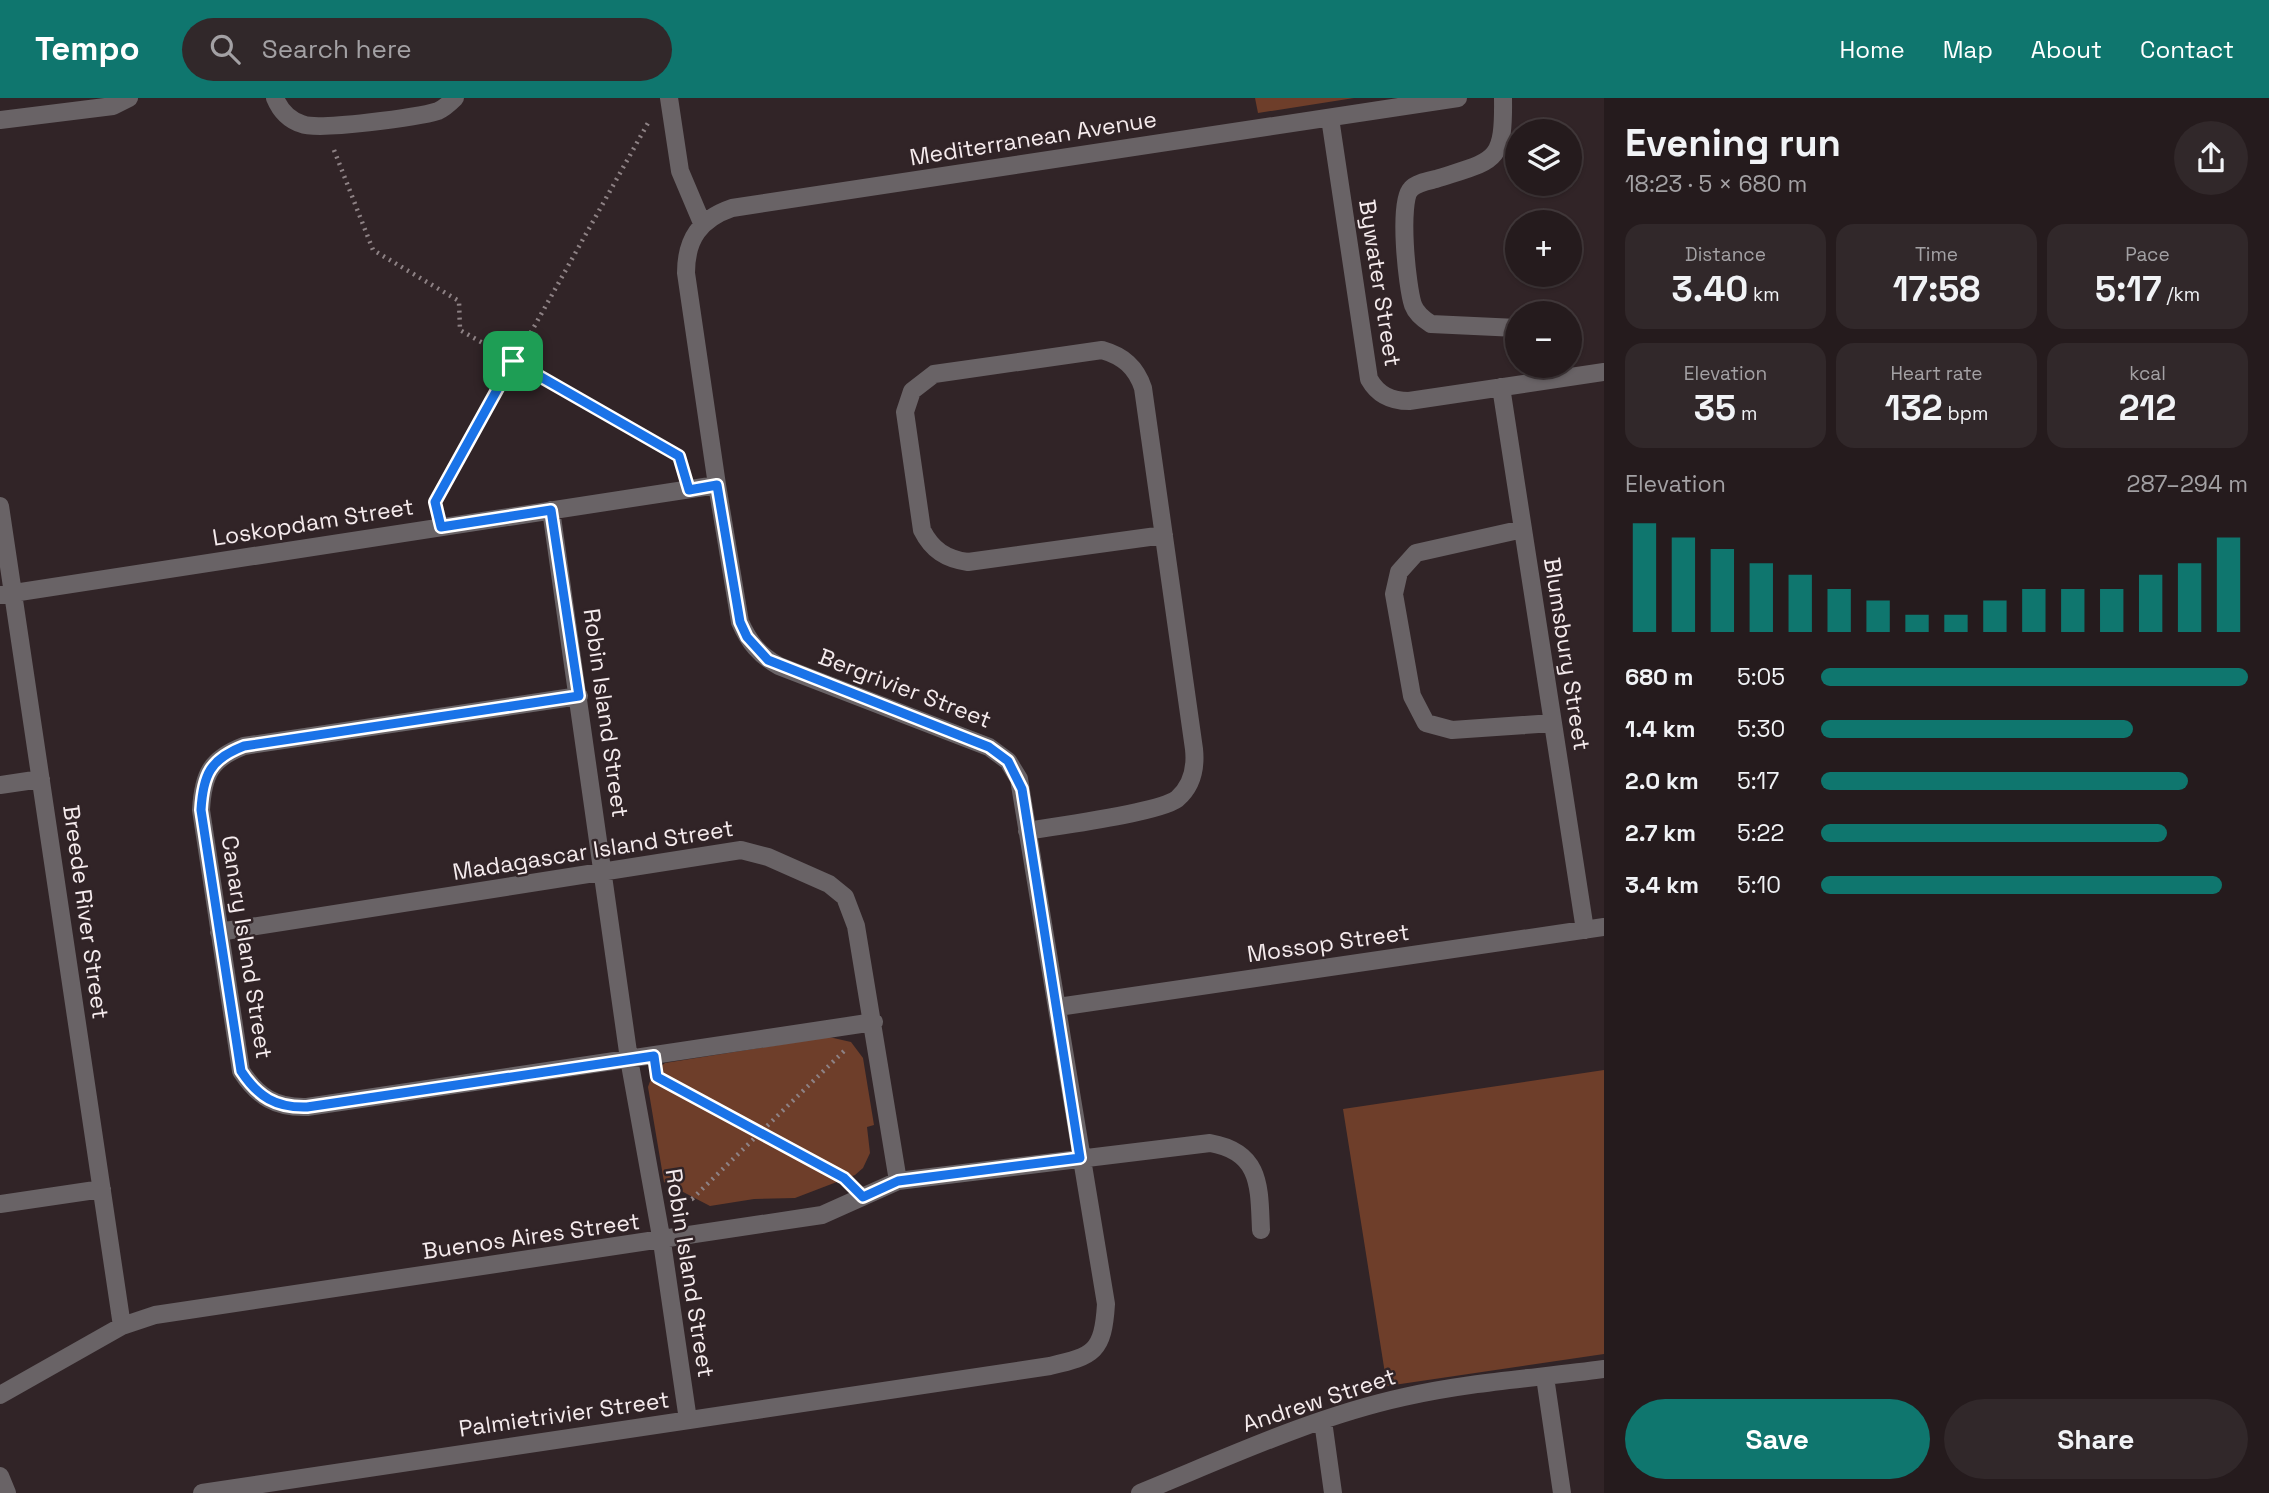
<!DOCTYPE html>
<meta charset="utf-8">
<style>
body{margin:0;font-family:"Space Grotesk",sans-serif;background:#31282a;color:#f1f3f6;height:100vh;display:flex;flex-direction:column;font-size:26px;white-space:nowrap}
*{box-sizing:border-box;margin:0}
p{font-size:23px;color:#a3a1a4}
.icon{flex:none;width:38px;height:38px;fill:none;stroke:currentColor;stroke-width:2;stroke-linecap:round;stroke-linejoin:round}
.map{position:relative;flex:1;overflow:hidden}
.sheet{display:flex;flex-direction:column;background:#251b1d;width:665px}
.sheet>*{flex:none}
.controls{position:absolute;left:1505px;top:21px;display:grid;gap:14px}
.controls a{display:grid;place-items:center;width:77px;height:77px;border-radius:50%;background:#251b1d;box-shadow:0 2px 5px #0004,0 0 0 2px #42393b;font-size:35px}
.pin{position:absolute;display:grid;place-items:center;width:60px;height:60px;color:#fff;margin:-30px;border-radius:14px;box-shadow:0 4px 10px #0006}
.round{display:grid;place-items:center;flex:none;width:74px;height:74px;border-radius:37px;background:#31282a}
.summary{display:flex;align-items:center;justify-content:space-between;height:119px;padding:0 21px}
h1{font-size:38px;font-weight:800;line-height:52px}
.figures{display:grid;grid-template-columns:repeat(3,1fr);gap:10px;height:119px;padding:7px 21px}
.figures div{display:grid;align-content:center;border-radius:18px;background:#31282a;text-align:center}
.figures b{font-size:35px;font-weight:800}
.figures small{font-size:19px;font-weight:400}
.figures p{font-size:19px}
.chart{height:196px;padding:14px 21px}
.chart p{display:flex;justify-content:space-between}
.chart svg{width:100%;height:126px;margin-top:7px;stroke:#0f766e;stroke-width:6}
.action{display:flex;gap:14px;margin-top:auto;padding:14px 21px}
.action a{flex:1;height:80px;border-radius:42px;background:#0f766e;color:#fff;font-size:28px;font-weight:800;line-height:80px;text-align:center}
.action a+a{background:#31282a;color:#f1f3f6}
ul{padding:0 21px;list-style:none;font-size:23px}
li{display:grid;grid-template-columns:112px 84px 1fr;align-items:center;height:52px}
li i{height:18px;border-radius:9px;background:#0f766e}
header{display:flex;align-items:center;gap:42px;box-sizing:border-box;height:98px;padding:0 35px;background:#0f766e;color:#fff}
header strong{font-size:33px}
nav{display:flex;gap:38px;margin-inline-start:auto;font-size:24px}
.search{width:490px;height:63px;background:#31282a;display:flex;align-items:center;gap:18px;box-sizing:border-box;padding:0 24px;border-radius:38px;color:#a3a1a4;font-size:26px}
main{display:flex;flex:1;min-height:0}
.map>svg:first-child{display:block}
.green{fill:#6e3e2a}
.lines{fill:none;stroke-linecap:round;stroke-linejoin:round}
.path{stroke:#8e8285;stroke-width:4.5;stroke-dasharray:2 5;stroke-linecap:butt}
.minor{stroke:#696366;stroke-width:18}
.route-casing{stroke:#fff;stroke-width:14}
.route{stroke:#1a73e8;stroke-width:9}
.labels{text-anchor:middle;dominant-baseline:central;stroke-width:5;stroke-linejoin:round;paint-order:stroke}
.street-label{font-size:23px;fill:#f5ebed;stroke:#312427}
</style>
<header>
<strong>Tempo</strong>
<div class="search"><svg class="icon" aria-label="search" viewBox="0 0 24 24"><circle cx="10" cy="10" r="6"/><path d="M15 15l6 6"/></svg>Search here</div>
<nav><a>Home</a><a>Map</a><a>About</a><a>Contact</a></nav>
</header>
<main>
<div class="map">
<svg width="1604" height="1395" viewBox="0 0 1604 1395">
<rect width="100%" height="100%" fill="#312427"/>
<path class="green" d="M1255 0H1354L1258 15Z
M829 939 851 944 863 960 874 1027 867 1029 870 1055 863 1070 855 1077 795 1100 754 1101 710 1108 664 1084 648 989 653 975 665 965Z
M1604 972V1256L1387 1288 1343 1011Z"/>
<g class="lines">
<path class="path" d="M334 52 373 152 459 203 460 232 679 358 683 371
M435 406 648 25
M662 981 845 1081
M678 1102 692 1101 844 953"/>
<path class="minor" d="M275 0C280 12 289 22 302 26 318 33 419 19 438 13 445 10 450 5 455 0
M669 0 680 73 702 125
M1503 0C1504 66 1495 62 1436 81 1428 83 1416 85 1411 91 1398 103 1407 189 1413 207 1416 215 1423 221 1431 226L1517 230
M1330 20 1369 281C1378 297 1391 303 1409 303L1604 274
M0 22 113 8 129 0
M1501 289 1585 832
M0 408 122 1228
M551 412 629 961 662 1144 688 1322
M1523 431 1416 455 1399 474 1394 496 1412 598 1426 625 1452 632 1553 625
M0 497 717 387
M579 598 244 648C210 661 203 677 201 712L241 973C258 999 276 1010 307 1009L874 924
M0 687 41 681
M1027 733C1056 728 1158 715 1177 701 1192 688 1196 670 1194 651L1143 290C1136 269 1123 258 1102 252L934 276 912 293 905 314 922 432C932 452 946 461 968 464L1164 437
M219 834 741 752 768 759 829 786 845 799 856 828 898 1083
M1058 909 1604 829
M0 1106 102 1091
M1545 1279 1562 1395
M0 1297 122 1228 155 1217 822 1117 898 1083 1210 1045C1262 1054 1259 1090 1261 1132
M1323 1323 1333 1395
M0 1378 7 1395
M202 1395 1050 1268C1094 1258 1103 1254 1106 1206L1019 681 1008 663 989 649 779 568C759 557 749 544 740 524L717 387 686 175C686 141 700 121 732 110L1458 0
M1140 1395C1226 1360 1313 1319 1404 1299 1469 1284 1538 1280 1604 1271"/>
</g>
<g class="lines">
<defs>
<path id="route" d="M513 263 679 358 689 392 717 387 740 524 747 539 768 562 989 649 1008 663 1022 691 1080 1060 898 1083 863 1099 844 1080 657 979 654 958 307 1009C276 1010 258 999 241 973L201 712C203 677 210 661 244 648L579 598 551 412 441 429 435 404Z"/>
</defs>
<use href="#route" class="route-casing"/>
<use href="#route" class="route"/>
</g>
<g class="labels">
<g class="street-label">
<text transform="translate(1033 40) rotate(-9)">Mediterranean Avenue</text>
<text transform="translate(1380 185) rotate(81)">Bywater Street</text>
<text transform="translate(313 424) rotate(-9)">Loskopdam Street</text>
<text transform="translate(1567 556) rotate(81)">Blumsbury Street</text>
<text transform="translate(905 590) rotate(21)">Bergrivier Street</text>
<text transform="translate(606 615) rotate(82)">Robin Island Street</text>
<text transform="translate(593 752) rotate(-9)">Madagascar Island Street</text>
<text transform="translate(86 814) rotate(82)">Breede River Street</text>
<text transform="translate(1328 845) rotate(-8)">Mossop Street</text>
<text transform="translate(247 849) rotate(81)">Canary Island Street</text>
<text transform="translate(531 1138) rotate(-8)">Buenos Aires Street</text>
<text transform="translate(690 1175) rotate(81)">Robin Island Street</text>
<text transform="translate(1319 1302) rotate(-18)">Andrew Street</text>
<text transform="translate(564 1316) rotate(-8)">Palmietrivier Street</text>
</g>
</g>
</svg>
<div class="controls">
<a><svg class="icon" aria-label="layers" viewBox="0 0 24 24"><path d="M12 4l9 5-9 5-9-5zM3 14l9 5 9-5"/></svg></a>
<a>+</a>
<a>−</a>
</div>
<div class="pin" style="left:513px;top:263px;background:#1e9e55"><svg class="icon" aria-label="arrive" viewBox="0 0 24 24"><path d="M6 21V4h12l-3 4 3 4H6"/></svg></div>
</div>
<section class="sheet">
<div class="summary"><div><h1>Evening run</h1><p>18:23 · 5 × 680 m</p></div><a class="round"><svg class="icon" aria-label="share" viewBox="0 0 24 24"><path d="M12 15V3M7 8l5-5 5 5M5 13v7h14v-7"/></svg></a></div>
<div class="figures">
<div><p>Distance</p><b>3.40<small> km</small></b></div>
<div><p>Time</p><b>17:58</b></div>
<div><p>Pace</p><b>5:17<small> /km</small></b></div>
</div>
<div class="figures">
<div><p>Elevation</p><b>35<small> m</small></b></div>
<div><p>Heart rate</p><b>132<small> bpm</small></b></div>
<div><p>kcal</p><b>212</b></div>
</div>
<div class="chart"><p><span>Elevation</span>287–294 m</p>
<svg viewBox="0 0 160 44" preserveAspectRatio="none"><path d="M5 44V6M15 44V11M25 44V15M35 44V20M45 44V24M55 44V29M65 44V33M75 44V38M85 44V38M95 44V33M105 44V29M115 44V29M125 44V29M135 44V24M145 44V20M155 44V11"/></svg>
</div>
<ul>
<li><b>680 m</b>5:05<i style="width:100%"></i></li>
<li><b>1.4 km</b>5:30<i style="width:73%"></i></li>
<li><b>2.0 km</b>5:17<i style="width:86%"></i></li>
<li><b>2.7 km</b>5:22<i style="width:81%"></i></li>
<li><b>3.4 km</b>5:10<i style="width:94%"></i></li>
</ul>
<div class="action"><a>Save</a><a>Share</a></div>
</section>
</main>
